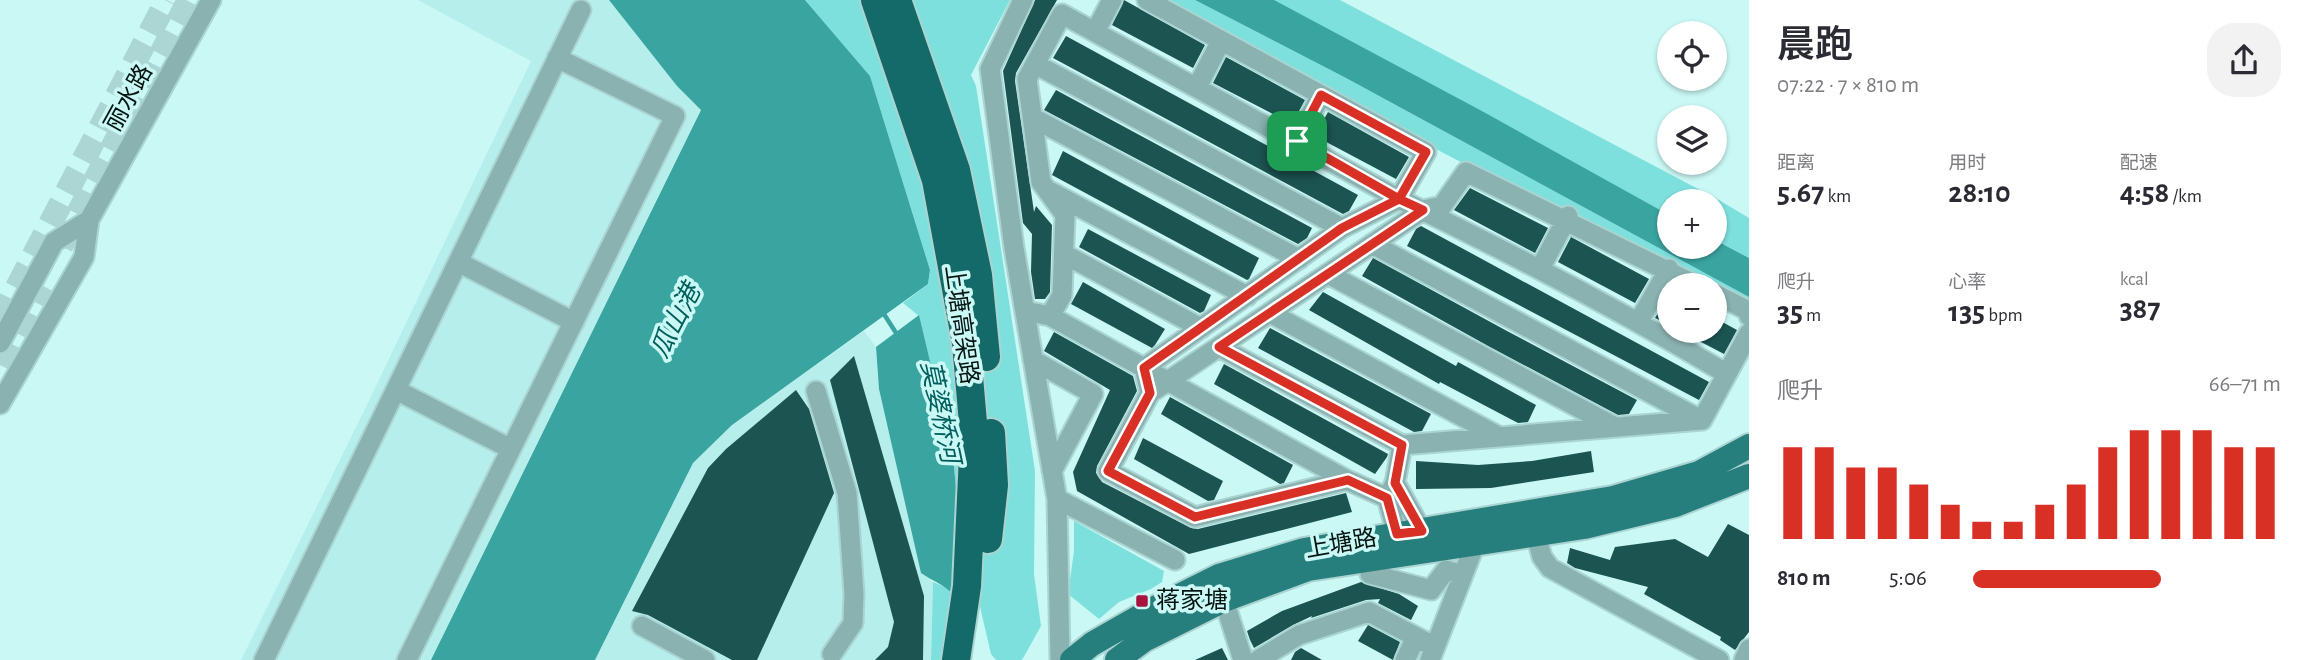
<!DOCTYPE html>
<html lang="zh">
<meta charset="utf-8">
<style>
body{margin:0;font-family:"Alegreya Sans","Noto Sans SC",sans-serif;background:#f2f2f3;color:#2b2b33;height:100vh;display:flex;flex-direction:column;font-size:26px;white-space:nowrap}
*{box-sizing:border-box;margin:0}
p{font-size:23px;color:#7c7c81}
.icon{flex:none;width:38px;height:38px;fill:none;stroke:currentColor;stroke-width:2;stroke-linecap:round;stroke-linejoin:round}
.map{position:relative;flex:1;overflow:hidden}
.panel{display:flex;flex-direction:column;background:#fff;width:560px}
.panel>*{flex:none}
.buttons{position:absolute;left:1657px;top:21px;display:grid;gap:14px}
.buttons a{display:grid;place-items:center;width:70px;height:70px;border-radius:50%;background:#fff;box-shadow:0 2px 5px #0004;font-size:35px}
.pin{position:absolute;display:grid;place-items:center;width:60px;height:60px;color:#fff;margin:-30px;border-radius:14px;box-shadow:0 4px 10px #0006}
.round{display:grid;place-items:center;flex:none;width:74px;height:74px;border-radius:28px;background:#f2f2f3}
.headline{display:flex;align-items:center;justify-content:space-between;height:119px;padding:0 28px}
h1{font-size:38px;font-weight:600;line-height:52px}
.stats{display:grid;grid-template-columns:repeat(3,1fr);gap:10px;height:119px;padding:7px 28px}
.stats div{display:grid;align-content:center}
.stats b{font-size:30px;font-weight:600}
.stats small{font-size:19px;font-weight:400}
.stats p{font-size:19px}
.chart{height:196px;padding:14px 28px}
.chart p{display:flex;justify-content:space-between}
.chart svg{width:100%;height:126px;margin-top:7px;stroke:#d93025;stroke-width:6}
ul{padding:0 28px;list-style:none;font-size:23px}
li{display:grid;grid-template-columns:112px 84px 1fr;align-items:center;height:52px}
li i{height:18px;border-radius:9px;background:#d93025}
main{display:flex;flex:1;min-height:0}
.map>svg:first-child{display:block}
.built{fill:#b6eeeb}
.green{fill:#7ee0dd}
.water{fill:#3aa4a1}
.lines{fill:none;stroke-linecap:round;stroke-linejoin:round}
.stream{stroke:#3aa4a1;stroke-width:4.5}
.building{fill:#1c5452}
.major-tunnel{stroke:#acd6d3;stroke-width:24;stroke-dasharray:24 12;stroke-linecap:butt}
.minor-casing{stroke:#aad4d1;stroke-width:23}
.major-casing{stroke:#aad4d1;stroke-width:28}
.highway-casing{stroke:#aad4d1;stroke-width:32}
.minor{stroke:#8ab2b0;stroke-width:19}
.major{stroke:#277f7d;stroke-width:24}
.highway{stroke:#136a68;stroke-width:28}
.route-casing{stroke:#fff;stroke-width:14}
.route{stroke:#d93025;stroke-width:9}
.poi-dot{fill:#a8123f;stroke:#caf8f5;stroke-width:2.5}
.labels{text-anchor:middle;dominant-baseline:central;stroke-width:7;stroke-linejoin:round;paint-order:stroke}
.street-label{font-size:24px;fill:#041413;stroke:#caf8f5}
.poi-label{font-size:24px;fill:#041413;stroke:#caf8f5;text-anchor:start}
.water-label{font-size:26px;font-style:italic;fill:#005e5c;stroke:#caf8f5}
</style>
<main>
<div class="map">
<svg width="1749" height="660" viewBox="0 0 1749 660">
<rect width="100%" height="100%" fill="#caf8f5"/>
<path class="built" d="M418 0H609L677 86 701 109 431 660H241L366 407 531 61Z
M864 331 876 347 879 389 921 573 933 582 931 660H595L693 463 732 425Z"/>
<path class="green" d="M805 0H1010L971 75 976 86 1035 471 1034 574 1041 626 1022 660H996L991 654 959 516 953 458 919 316 903 303 928 284 930 270 870 76Z
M1155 0H1195L1346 78 1749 297V309L1715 285H1703L1453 158Z
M1271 0H1340L1719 200 1749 218V258L1715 240V201H1670L1669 216Z
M1074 521 1164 571 1162 582 1151 589 1119 602 1099 619 1068 594 1074 551Z
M933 582 948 588 953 595 942 660H931Z"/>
<path class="water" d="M609 0H805L870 76 930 270 928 284 732 425 693 463 595 660H431L701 110 677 86Z
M1195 0H1274L1480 110 1669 215 1670 247H1715V240L1749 258V297L1346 78Z
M919 315 953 458 959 516 953 595C946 585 932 581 921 573L879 389 876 347Z"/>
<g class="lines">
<path class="stream" d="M882 311 898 336"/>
</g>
<path class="building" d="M1035 0H1057L1016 73 1015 81 1034 212 1036 206 1052 225 1050 292 1045 299H1035L1031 272 1032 234 1023 223 1003 71Z
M1124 0 1205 45 1193 68 1112 25Z
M1066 36 1358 195 1349 211 1343 214 1053 58Z
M1226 57 1305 100 1292 124 1213 83Z
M1056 90 1312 228 1307 238 1298 244 1044 110Z
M1328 112 1409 157 1396 179 1315 136Z
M1063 151 1259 258 1249 279 1247 280 1052 175Z
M1470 188 1548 228 1535 253 1454 210Z
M1421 226 1709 382 1699 400 1407 246 1416 229Z
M1088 229 1211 295 1204 311 1200 313 1079 247Z
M1571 237 1649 279 1635 303 1558 262Z
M1373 258 1507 331 1637 400 1629 414 1618 415 1490 347 1362 276Z
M1083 282 1165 329 1155 345 1152 348 1071 304Z
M1323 292 1456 366 1458 362 1536 405 1528 422 1518 423 1440 382 1439 384 1309 310Z
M1670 293V325L1655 318Z
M1715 318 1737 330 1724 354 1680 331H1715Z
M1270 328 1431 414 1422 431 1414 432 1258 348Z
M1054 332 1133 376 1137 391 1097 466 1096 473 1102 482 1191 528 1198 529 1346 493 1352 512 1189 554 1077 491 1073 472 1110 390 1044 351Z
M854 356 924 596 923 660H875L888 647 894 622 830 380Z
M1224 364 1388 454 1387 457 1375 474 1214 384Z
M796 390 809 409 834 493 757 660H732L648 615 632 611 708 468 726 449Z
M1170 397 1293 465 1284 483 1280 484 1161 414Z
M1143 438 1223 481 1214 500 1208 501 1134 459Z
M1591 451 1594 472 1491 488 1416 489V461L1478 465 1532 461Z
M1728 524 1749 535V632L1735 650 1720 640 1721 637 1644 594 1648 587 1575 568 1567 563 1570 548 1610 560 1615 547 1675 539 1708 557Z
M1361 582 1399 594 1418 606 1411 620 1378 603 1380 599 1366 600 1311 618 1312 616 1293 625 1254 648 1250 640 1247 631 1282 611Z
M1368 625 1400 642 1393 660 1358 641Z
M1222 648 1228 660H1195Z
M1301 648 1322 660H1291L1295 652Z"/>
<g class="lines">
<path class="major-tunnel" d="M61 246 189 0
M0 320 167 0
M0 365 41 285"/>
<defs>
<path id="minor" d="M1023 0 990 69 1014 248 1057 499 1060 660
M1147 0 1426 152 1399 199C1511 253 1620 310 1727 374
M1095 32 1112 0
M1035 64 1342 228
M1197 87 1221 41
M1033 118 1299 259
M1297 141 1321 95
M1051 192 1247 296
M1372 244 1701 420
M1064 254 1201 328
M458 262 574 322
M1540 269 1568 216
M1328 274 1615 427
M1715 294 1747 310 1749 316
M1025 311 1050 316 1144 368 1342 228 1399 199 1062 14 1027 79 1041 182 1065 215 1062 295 1050 316
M1270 313 1500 437
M1639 321 1669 269
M0 343 54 242 89 220
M1219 347 1402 445
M1033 360 1093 394 1052 471
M1144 368 1150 393 1108 471 1195 517 1347 480 1387 498 1395 483 1402 445 1702 420
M1160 377 1347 480
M396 390 511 449
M816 391 847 493 854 594 853 623 832 654
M1150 393 1423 210 1442 206 1466 172 1696 285
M0 404 84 257 89 220 211 0
M1702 420 1749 333
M1395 483 1422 531
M1387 498 1397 534
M1057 499 1175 560
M1536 535 1542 557 1550 568 1719 660
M1370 574 1431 590 1446 570 1463 575
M1224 600 1243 660
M642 626 705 660
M264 660 581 10
M407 660 675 116 557 58
M1258 660 1299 635 1369 612 1435 647
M1405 660 1416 637
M1430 660 1475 544
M1744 660 1749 649"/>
<path id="major" d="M1072 660 1092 644 1155 608 1219 576 1304 550 1613 498 1699 473 1749 446
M1117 660 1144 640 1224 600 1308 569 1584 527 1675 505 1749 476"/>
<path id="highway" d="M875 0 936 180 966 343 974 434 967 586 956 660
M897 0 956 170 978 275 986 357
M988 539 994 485 991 433"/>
</defs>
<use href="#minor" class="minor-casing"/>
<use href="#major" class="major-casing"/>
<use href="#highway" class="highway-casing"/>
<use href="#minor" class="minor"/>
<use href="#major" class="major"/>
<use href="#highway" class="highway"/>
</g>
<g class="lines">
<defs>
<path id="route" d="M1297 141 1399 199 1342 228 1144 368 1150 393 1108 471 1195 517 1348 480 1387 498 1397 534 1422 531 1395 483 1402 445 1219 347 1423 210 1399 199 1426 152 1321 95 1297 141"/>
</defs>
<use href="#route" class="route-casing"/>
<use href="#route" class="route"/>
</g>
<rect class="poi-dot" x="1135" y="594" width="14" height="14" rx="3.5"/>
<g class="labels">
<g class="street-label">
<text transform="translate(129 98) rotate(-61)">丽水路</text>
<text transform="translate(961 325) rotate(82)">上塘高架路</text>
<text transform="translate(1341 544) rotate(-10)">上塘路</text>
</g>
<g class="poi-label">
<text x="1156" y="601">蒋家塘</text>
</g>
<g class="water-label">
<text transform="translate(676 321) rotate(-63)">瓜山港</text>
<text transform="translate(940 412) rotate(78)">莫婆桥河</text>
</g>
</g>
</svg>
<div class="buttons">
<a><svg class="icon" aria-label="locate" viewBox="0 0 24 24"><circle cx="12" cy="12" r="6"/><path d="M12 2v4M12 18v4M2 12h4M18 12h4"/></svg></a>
<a><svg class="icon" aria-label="layers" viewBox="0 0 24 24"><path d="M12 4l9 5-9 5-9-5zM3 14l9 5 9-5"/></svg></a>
<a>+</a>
<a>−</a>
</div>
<div class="pin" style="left:1297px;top:141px;background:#1e9e55"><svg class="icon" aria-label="arrive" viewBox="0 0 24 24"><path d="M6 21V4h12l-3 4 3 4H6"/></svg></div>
</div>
<section class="panel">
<div class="headline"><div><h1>晨跑</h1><p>07:22 · 7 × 810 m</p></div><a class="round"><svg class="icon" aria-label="share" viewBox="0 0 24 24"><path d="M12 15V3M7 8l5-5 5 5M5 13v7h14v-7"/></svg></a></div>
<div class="stats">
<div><p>距离</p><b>5.67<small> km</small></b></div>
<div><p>用时</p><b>28:10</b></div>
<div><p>配速</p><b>4:58<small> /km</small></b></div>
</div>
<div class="stats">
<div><p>爬升</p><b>35<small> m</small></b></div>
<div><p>心率</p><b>135<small> bpm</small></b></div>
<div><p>kcal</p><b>387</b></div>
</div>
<div class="chart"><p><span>爬升</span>66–71 m</p>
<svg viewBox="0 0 160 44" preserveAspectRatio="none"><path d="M5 44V12M15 44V12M25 44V19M35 44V19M45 44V25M55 44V32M65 44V38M75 44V38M85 44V32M95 44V25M105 44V12M115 44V6M125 44V6M135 44V6M145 44V12M155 44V12"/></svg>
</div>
<ul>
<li><b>810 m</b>5:06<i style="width:61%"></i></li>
</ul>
</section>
</main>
